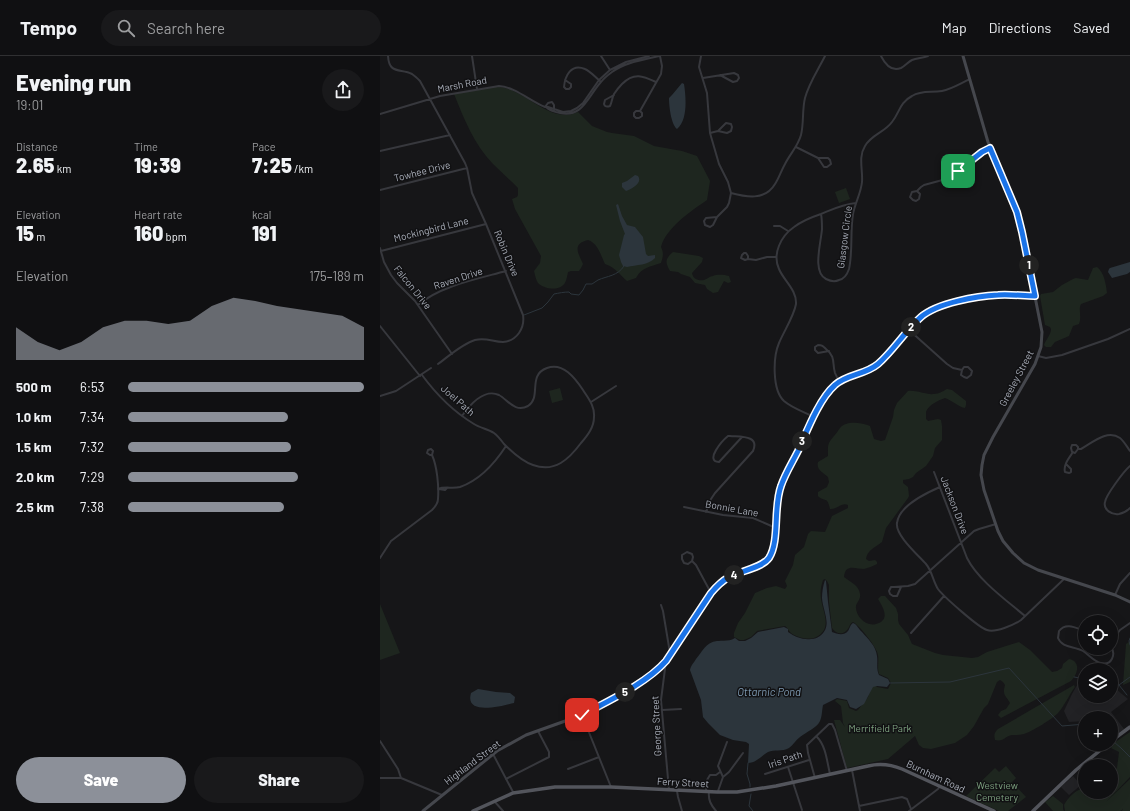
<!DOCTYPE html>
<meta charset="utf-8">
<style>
body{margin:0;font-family:Barlow,sans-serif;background:#19191b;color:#f1f3f6;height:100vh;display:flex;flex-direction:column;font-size:15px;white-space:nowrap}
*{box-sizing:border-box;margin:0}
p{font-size:13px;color:#9c9d9f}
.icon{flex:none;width:22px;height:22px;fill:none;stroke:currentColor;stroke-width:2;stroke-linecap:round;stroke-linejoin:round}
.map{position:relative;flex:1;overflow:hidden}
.side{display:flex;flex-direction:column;background:#101012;width:380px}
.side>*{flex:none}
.controls{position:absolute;left:698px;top:559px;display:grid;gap:8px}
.controls a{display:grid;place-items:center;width:40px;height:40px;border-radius:50%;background:#101012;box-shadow:0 4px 16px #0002,0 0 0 1px #303032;font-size:20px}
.pin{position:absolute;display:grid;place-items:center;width:34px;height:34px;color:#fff;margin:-17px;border-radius:8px;box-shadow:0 2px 6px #0006}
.km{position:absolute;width:20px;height:20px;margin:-10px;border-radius:50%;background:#222;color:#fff;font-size:11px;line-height:20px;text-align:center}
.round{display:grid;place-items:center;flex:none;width:42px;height:42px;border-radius:21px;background:#19191b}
.overview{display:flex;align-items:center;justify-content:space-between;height:68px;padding:0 16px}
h1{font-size:22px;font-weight:800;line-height:30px}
.metrics{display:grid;grid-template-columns:repeat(3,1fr);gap:6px;height:68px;padding:4px 16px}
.metrics div{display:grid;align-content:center}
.metrics b{font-size:20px;font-weight:800}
.metrics small{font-size:11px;font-weight:400}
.metrics p{font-size:11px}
.chart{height:112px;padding:8px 16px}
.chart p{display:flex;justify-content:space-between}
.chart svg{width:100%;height:72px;margin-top:4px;fill:#8c9099;opacity:.7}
.action{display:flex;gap:8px;margin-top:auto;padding:8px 16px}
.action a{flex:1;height:46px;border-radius:24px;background:#8c9099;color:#fff;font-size:16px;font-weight:800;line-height:46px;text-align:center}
.action a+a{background:#19191b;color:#f1f3f6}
ul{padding:0 16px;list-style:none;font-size:13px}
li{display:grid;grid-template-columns:64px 48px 1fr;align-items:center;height:30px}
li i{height:10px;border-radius:5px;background:#8c9099}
header{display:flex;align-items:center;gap:24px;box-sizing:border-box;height:56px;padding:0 20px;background:#101012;border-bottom:1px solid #303032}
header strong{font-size:19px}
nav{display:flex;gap:22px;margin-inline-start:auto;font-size:14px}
.search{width:280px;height:36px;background:#19191b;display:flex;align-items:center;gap:10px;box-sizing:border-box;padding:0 14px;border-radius:22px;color:#9c9d9f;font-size:15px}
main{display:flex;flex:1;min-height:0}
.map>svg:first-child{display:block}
.built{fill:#222225}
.green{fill:#1e261f}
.water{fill:#2c353c}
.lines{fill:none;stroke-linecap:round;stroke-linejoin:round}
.stream{stroke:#2c353c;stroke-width:1}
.street{stroke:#37383d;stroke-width:2}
.secondary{stroke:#45474d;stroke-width:3}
.primary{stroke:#53555c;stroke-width:3.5}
.route-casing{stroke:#fff;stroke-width:8}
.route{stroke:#1a73e8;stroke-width:5}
.labels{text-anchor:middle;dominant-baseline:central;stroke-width:3;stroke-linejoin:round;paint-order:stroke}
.street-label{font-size:10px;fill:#a8adb8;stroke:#111113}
.park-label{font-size:10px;fill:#7fa381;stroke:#111113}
.water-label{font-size:11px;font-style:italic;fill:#7f9bb3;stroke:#111113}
</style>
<header>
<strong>Tempo</strong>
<div class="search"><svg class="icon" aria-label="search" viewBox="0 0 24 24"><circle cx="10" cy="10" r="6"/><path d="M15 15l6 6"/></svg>Search here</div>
<nav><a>Map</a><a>Directions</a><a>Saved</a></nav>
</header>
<main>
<section class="side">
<div class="overview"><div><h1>Evening run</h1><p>19:01</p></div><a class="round"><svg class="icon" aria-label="share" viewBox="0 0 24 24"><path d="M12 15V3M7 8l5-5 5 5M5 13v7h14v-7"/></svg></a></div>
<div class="metrics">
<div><p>Distance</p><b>2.65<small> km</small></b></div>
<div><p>Time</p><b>19:39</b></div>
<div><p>Pace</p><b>7:25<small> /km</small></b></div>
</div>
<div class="metrics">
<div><p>Elevation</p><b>15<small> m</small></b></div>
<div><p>Heart rate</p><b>160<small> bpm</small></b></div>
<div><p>kcal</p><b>191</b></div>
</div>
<div class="chart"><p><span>Elevation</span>175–189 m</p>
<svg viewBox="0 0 160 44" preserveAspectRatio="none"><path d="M0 44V24L10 33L20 38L30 33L40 24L50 20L60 20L70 22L80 20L90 11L100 6L110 8L120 11L130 13L140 15L150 17L160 24V44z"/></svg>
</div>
<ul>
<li><b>500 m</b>6:53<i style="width:100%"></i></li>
<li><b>1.0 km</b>7:34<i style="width:68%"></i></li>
<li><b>1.5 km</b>7:32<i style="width:69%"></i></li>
<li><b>2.0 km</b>7:29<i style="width:72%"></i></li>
<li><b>2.5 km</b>7:38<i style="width:66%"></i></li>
</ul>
<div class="action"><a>Save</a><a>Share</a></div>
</section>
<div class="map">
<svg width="750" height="755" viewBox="0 0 750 755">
<rect width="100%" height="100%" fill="#161618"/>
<path class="built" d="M705 623V640H731V629L748 643 731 656 744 673 732 682 731 680V662H705V665L689 666 684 655 692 638 700 624Z
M693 720 701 729 689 739 681 731Z"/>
<path class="green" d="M115 31C143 29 168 70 198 56L212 70 227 76 232 77 254 80 274 90 302 95 317 100 330 125 327 144C311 155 286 172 281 191 284 197 283 201 281 207 270 211 262 211 256 222L247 225C239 218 236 212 225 208 221 200 218 187 208 184 191 188 199 198 203 208L201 212 199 215H191L188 216C187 221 186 228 182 230 175 235 163 232 158 227 156 224 155 219 154 215L160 207 161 200 135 153 132 143 137 141 138 139V132C130 124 121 116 113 108 94 88 84 63 74 38Z
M466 132 470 143 459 147 455 136Z
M293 196 319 200 323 202 322 206 312 217C313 223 318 225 324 224 327 223 330 220 333 220 338 218 344 219 349 220L351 226 348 227 344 225 338 236 333 237 327 233 325 229 315 227 310 221 301 218 298 216 290 215C285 206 285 203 293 196Z
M717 211C724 216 726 228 727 237L723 240 701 248C698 254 702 261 699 268L693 270 689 280 675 286 671 291H666L664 289C666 283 671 279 671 273L670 271 665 269 660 240 661 238 673 236 682 229 693 223 696 222 708 224 713 212Z
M180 332 183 344 172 347 169 335Z
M567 333 572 334 586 345V349L585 352C579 351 573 345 565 342 559 344 548 349 546 356 546 358 546 361 546 363L548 365 558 363 561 364 562 370V384L555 392 553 400 546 410 536 417 533 421 529 423 523 424V427L528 431 529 440 528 442 506 472 502 486C496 491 487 494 486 503L489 505 495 504 497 506V508C493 510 488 512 484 513 476 513 465 507 464 521 470 526 479 529 480 538 481 543 477 546 476 550 475 560 486 571 496 568 511 564 503 551 498 543L501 540H505L516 552 518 558V564L519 568 528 579 532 588 555 597 563 599 592 602 598 601 607 596 639 586 650 594 672 616 677 615 682 612 683 608 689 603C701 605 698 618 691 625L621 662 618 659 621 655 626 653 630 647C626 639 622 640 625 629L623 626 620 624 617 626 608 648 604 652 594 670 587 679 575 687 551 693 543 692 539 689 535 680 508 703 467 712 454 664H460L465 671 463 667 461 650 455 645 457 643 467 645 469 652 476 655 478 654 488 641 491 631 495 629 497 631 508 633 511 627 508 622 499 618C497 612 499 605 498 599 497 591 479 569 473 566 469 568 470 571 467 574 462 580 455 577 452 572L449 546V529L447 525 445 523 443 524C441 530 440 536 441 543 443 556 452 571 438 580 431 585 418 582 411 577 408 574 408 572 405 570L377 575 371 581 364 584H360L354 581V577L358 567 365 557 375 537 387 532 396 530 405 533 407 530 405 525 413 509 415 499 424 491 428 478 431 475 445 476 452 460 468 452V449C461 446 457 454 450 453 447 439 445 447 438 440V436L447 431 449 426 448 421C443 416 436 414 438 406L448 400C448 389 447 388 454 380 457 377 458 374 460 372 467 364 482 367 490 370L494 383 501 385 505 384 513 361 514 354 517 347 528 335C537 334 546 339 554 338 559 338 563 335 567 333Z
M0 548 20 597 0 604Z
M750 585V626L743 629 746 588Z
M694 629 695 631C689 639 685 649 678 657 672 663 653 675 644 678 640 679 636 679 632 679 625 680 624 686 615 684 614 679 614 677 618 673Z
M750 676V721L726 746 750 723V755H742L743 752 742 754 740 755H685L684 749C689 740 695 735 705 731V736H731V716L737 712 739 696 731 692 734 687Z
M626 710 636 722 632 726 646 741 628 755H619L586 740 615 712 619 716Z
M673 740 683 748V753L684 755H673L665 746Z"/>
<path class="water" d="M302 27 304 28C306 41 308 64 297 73 291 68 289 50 289 42L292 39Z
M255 119 258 120C263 127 252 133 246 135L242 131V127L247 125Z
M238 148 242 160 247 169 255 171 263 181 266 198 268 200 275 199V202C269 209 256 209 247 211L243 210 241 206 239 199 244 179 245 178 240 165 236 149Z
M750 206V216L747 218 732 222 728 216 729 213 730 212Z
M445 524 446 525 448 546 452 576C457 578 464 580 468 575 470 572 470 569 473 567 478 569 478 573 482 576 488 583 496 590 497 600 498 607 496 613 499 619L508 623 510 627 507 631 497 630 493 631 484 648 476 653 470 651 467 644 457 642 443 649C442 654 442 661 440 665 437 672 426 676 420 681 416 684 413 689 409 692 402 696 394 693 388 696 381 700 376 707 368 707L369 688 366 686 353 684 340 679 328 667 323 661 321 644 310 614C311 609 313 608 316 603 322 596 326 586 337 585 345 584 349 586 355 582L359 585H365L371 582 378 576 404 571 408 573V576C415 581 423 584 431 583 435 583 437 582 440 580 453 570 443 556 442 542 442 536 443 530 445 524Z
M98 633 116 636 130 637 135 641 134 647C124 649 84 661 91 637Z"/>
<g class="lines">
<path class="stream" d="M144 259 162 252 168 246 174 238C179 237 184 236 189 236L191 238 199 239 203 234 206 228H212C214 227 216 225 218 224 227 220 238 220 244 210
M750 582 749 585 750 589
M694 621 700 622 705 620
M731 624 739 629 747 639
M510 627 570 626 629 612 682 670 705 668
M739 629 750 621
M734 686 741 692 750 701
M368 707 367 718 370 728V731
M371 738 369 750 373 755"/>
<path class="street" d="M8 0C9 19 21 12 32 18 35 20 38 23 40 25L85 107 87 112 92 137 106 168 143 259C145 272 137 285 123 286 113 286 106 281 95 284 82 288 69 300 58 308
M92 0 97 33
M221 0 230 14
M321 0 319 11 327 37 330 77 339 108 348 126 351 137 349 147 347 151 337 161 333 169 330 171 325 169 324 165 326 162 337 161
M501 0C505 8 511 16 521 12 525 10 528 6 532 4 537 2 543 2 548 0
M323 22 354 17 358 19 359 22 357 25 353 26 340 19
M185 24 191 28V31L189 33H186L184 31C185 20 191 7 205 13 210 15 215 21 220 25
M234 39 225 44 224 48C225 51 227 51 230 50 232 46 232 42 234 38 236 35 239 31 242 28 254 16 263 20 276 26
M165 51 168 47 172 46 174 49V54
M166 51C170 55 175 56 180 57 203 62 208 40 221 26 224 22 228 19 232 16 246 6 263 4 279 0
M260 55 262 57V60L259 62H256L254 60V57L256 55H260L281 18 282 10 280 0
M0 58 60 40 119 30C135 31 150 45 165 51H168L183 56 191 55 197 52 203 47 219 24 230 14 246 6 269 0
M330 77 338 75 347 77 351 75 352 71 351 68 346 67 338 75
M416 91 438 102 444 111H447L451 108 450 104 448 102H438
M0 95 70 79
M0 134 87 112
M537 135 540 138 539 143 536 145 533 144 530 141 532 136 537 135 541 131 544 129 570 122 602 96 610 92
M351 137C366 141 385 145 395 128 399 122 401 115 405 108 410 98 418 90 421 79 424 67 422 54 425 42 429 27 438 14 445 0
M441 158C442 163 442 168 442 173 441 187 432 216 446 223 450 225 455 226 459 224 464 223 467 219 469 213 473 195 470 177 473 158 475 147 481 137 482 126 483 114 478 101 485 90 491 79 505 76 512 66 520 56 519 47 532 40 542 34 551 37 562 35 572 33 581 27 590 23
M394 170H400L408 175
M0 192 4 206 11 219 17 227 35 245 72 298
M1 195 106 168
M368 203 365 204 361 202 362 199 364 197H366L368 200V203L376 204 387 201H396
M38 249C60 230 97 223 126 215
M0 270 40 320
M529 274 567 308 573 312 582 314 584 311H588L592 315 591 319 587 322 584 321 581 319 582 314
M449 295 438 297 435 294V291L438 289C442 289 443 290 446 293 456 301 452 307 455 317 456 320 458 323 460 325
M658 300 666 302 682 299 728 283 750 273
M42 319C56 338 74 356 94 368 100 372 108 373 114 377 118 380 121 384 124 388 131 395 144 406 153 409 175 417 189 403 201 387 208 379 214 371 214 361 215 350 208 342 203 334 195 322 183 306 167 312 147 319 162 341 148 350 135 357 128 344 119 339 104 332 89 350 82 360
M0 340 16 335 51 312
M211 346 236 330
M434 361C424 356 412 352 404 345 392 334 393 301 399 287 404 275 414 260 416 248 417 234 404 225 399 213 392 198 401 180 414 171 422 165 432 161 441 158 453 153 463 148 476 147
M698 393V391L696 389H692L691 392 692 396 695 397 698 393H701C712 387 727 373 740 382 744 385 747 391 750 395
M686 408 691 413V416L689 417 685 416C683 409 689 402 693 396
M750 410C744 415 726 439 725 446 723 454 732 459 739 458 744 457 747 455 750 452
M554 416 587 502C598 524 626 544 645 560
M560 431C546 437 519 450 517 467 515 479 538 499 546 508 552 515 553 525 558 533 563 540 599 572 607 574 615 577 634 569 641 564L684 523
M58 433C65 430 72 433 80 431 100 424 115 407 126 390
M59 433 65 434 67 432
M304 451 343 459 373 462 396 472
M326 456 331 443 335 437 373 395C380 379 360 381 350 380H348C343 384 324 405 339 406L362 381
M0 502 11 485 15 482 52 454C55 451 58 447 58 443 59 430 57 410 52 399L53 395 51 393 48 394 47 397 50 399H52
M312 505 308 508 304 507 302 503V499L307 496 312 498 313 501 312 505 316 509 331 537
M521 531 517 540H513L510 538 509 535 511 531H514L528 530 535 528 594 475 599 473 616 468
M735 539 740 528 750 517
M281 549 283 555 290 597
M705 575C696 572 686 566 679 575L678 582C682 592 694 590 703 595 709 599 715 606 721 607 732 610 736 598 731 591
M531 577 564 540
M731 586 740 574 750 567
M286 605 281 644 289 734
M282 654 301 653
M202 659 231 731
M437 681C446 690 447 706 450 718
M0 685 18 713 21 722
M113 698 133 736
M408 711 422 754
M188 713 219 701
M472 714 480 755
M385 718 429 704
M343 721 338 710 347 686
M0 722H21L62 739
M435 722 428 697 427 689 449 668H452L455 674 467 715
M126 723 169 701V696L158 675
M297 735 298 741 302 755
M326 735 327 724 330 719H336L340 716
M338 735 343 721 349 716 363 697
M329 736C328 744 331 749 336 755
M115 746 123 755
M479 750 522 741 527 743 531 753
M529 755 558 733 560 730"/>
<path class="secondary" d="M583 0 608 86 633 146 640 165 662 276 661 291 655 308 613 381 604 399 602 409 601 419 604 434 618 475 623 485 633 497 644 507 658 514 735 539 750 546
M43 755 117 695 146 679 202 659 229 645 274 617 286 605 331 537C336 531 342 525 349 521 360 515 382 513 389 502 400 485 393 451 401 430 406 418 412 407 418 395 427 375 439 343 455 329 467 318 485 319 498 308 514 295 525 275 541 261 557 247 597 240 618 239 630 238 643 240 655 240"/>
<path class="primary" d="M731 685 750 671
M93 755 133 737 175 731H231L337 736H357L396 730 488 710C500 707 510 708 522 713L614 755
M653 755 696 714 728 688"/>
</g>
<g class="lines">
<defs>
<path id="route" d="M202 659C228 645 267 627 286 605L331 537C336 531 342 525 349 521 360 515 382 512 389 502 400 485 393 451 401 430 405 418 412 407 418 395 427 375 439 343 455 329 467 318 485 319 498 308 514 294 525 275 541 261 557 247 597 240 618 239 630 238 643 240 655 240L642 176 637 156 610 92 602 96 578 115"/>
</defs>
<use href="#route" class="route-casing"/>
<use href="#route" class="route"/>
</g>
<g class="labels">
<g class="street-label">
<text transform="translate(82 28) rotate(-11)">Marsh Road</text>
<text transform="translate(42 115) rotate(-14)">Towhee Drive</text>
<text transform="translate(51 173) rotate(-14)">Mockingbird Lane</text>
<text transform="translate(464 181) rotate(-83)">Glasgow Circle</text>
<text transform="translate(127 197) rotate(67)">Robin Drive</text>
<text transform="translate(78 222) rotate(-18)">Raven Drive</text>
<text transform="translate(33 231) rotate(51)">Falcon Drive</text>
<text transform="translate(636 322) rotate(-62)">Greeley Street</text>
<text transform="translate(78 344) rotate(41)">Joel Path</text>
<text transform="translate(575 449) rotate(69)">Jackson Drive</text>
<text transform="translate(352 452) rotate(10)">Bonnie Lane</text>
<text transform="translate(276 670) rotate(-93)">George Street</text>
<text transform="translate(405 703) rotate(-19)">Iris Path</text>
<text transform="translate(92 706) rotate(-37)">Highland Street</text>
<text transform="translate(556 720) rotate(25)">Burnham Road</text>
<text transform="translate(303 726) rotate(3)">Ferry Street</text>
</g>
<g class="park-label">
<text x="500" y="672">Merrifield Park</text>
<text x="617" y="729">Westview<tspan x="617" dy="12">Cemetery</tspan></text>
</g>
<g class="water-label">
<text x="389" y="635">Ottarnic Pond</text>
</g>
</g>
</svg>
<div class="controls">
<a><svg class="icon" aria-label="locate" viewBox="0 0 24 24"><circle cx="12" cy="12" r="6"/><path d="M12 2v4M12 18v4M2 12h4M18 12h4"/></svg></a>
<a><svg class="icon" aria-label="layers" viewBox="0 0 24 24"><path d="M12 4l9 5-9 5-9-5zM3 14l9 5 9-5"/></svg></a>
<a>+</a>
<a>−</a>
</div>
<div class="pin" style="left:578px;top:115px;background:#1e9e55"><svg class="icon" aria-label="arrive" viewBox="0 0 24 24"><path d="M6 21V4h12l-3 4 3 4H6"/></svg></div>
<div class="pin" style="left:202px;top:659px;background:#d93025"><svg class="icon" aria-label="check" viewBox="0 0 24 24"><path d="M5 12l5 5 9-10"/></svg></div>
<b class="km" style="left:649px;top:209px">1</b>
<b class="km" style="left:531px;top:271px">2</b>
<b class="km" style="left:422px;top:385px">3</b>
<b class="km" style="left:354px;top:519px">4</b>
<b class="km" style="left:245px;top:636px">5</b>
</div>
</main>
